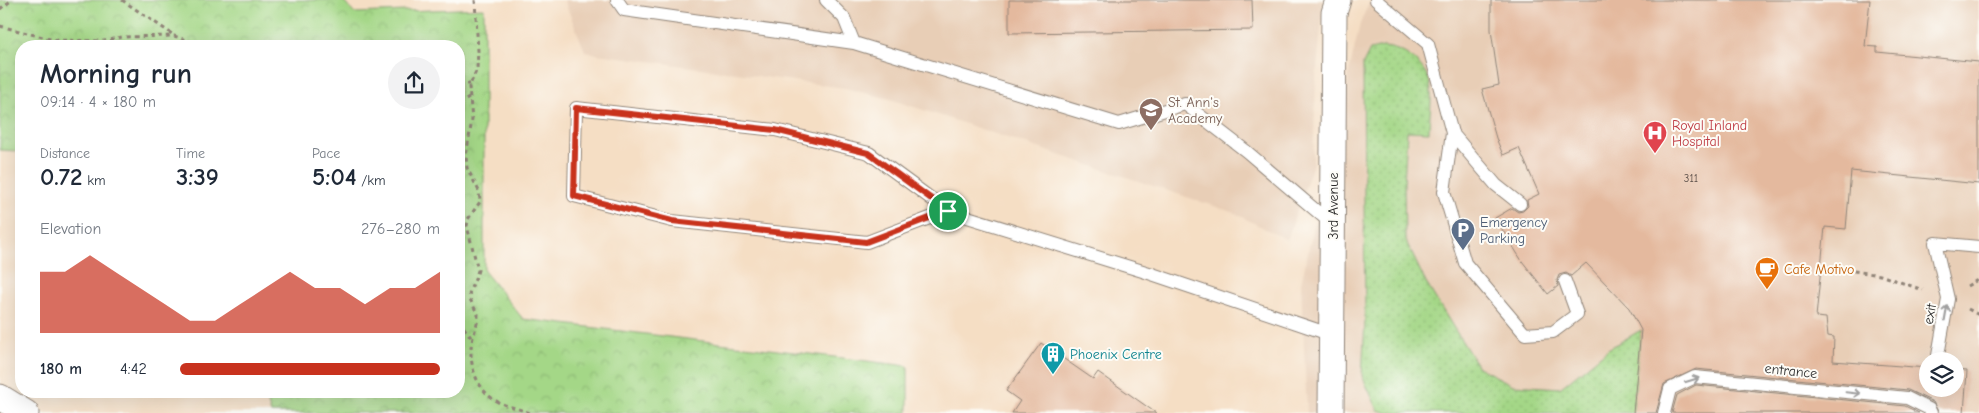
<!DOCTYPE html>
<meta charset="utf-8">
<style>
body{margin:0;font-family:"Comic Neue",sans-serif;background:#f2f2f3;color:#1f2937;height:100vh;display:flex;flex-direction:column;font-size:19px;white-space:nowrap}
*{box-sizing:border-box;margin:0}
p{font-size:16px;color:#747a83}
.icon{flex:none;width:28px;height:28px;fill:none;stroke:currentColor;stroke-width:2;stroke-linecap:round;stroke-linejoin:round}
.map{position:relative;flex:1;overflow:hidden}
.drawer{position:absolute;left:15px;top:40px;width:450px;height:358px;display:flex;flex-direction:column;background:#fff;border-radius:20px;box-shadow:0 5px 20px #0002}
.drawer>*{flex:none}
.controls{position:absolute;left:1919px;top:352px;display:grid;gap:10px}
.controls a{display:grid;place-items:center;width:45px;height:45px;border-radius:50%;background:#fff;box-shadow:0 5px 20px #0002;font-size:25px}
.pin{position:absolute;display:grid;place-items:center;width:42px;height:42px;color:#fff;margin:-21px;border:2px solid #fff;border-radius:50%;box-shadow:0 1px 5px #0007}
.round{display:grid;place-items:center;flex:none;width:52px;height:52px;border-radius:26px;background:#f2f2f3}
.head{display:flex;align-items:center;justify-content:space-between;height:85px;padding:0 25px}
h1{font-size:28px;font-weight:600;line-height:38px}
.stats{display:grid;grid-template-columns:repeat(3,1fr);gap:8px;height:85px;padding:5px 25px}
.stats div{display:grid;align-content:center}
.stats b{font-size:25px;font-weight:600}
.stats small{font-size:14px;font-weight:400}
.stats p{font-size:14px}
.chart{height:140px;padding:10px 25px}
.chart p{display:flex;justify-content:space-between}
.chart svg{width:100%;height:90px;margin-top:5px;fill:#c8321e;opacity:.7}
ul{padding:0 25px;list-style:none;font-size:16px}
li{display:grid;grid-template-columns:80px 60px 1fr;align-items:center;height:38px}
li i{height:12px;border-radius:6px;background:#c8321e}
.map>svg:first-child{display:block}
.built{fill:#e8ceb6;fill-rule:evenodd}
.grass{fill:url(#grass-dots);stroke:#688159}
.park{fill:url(#park-crowns);stroke:#688159}
.building{fill:#e4b99e}
.lines{fill:none;stroke-linecap:round;stroke-linejoin:round}
.lane-casing{stroke:#908478;stroke-width:14}
.street-casing{stroke:#908478;stroke-width:27}
.path{stroke:#908478;stroke-width:3;stroke-dasharray:4 4;stroke-linecap:butt}
.lane{stroke:#fff;stroke-width:12}
.street{stroke:#fff;stroke-width:25}
.oneway{stroke:#a0a0a0}
.route-casing{stroke:#fff;stroke-width:10}
.route{stroke:#c8321e;stroke-width:6}
.labels{text-anchor:middle;dominant-baseline:central;stroke-width:4;stroke-linejoin:round;paint-order:stroke}
.number-label{font-size:11px;fill:#594e48}
.education-label{font-size:14px;fill:#785e54;stroke:#fdfcf7;text-anchor:start}
.health-label{font-size:14px;fill:#be3a42;stroke:#fdfcf7;text-anchor:start}
.street-label{font-size:14px;fill:#2b2b2b;stroke:#fdfcf7}
.service-label{font-size:14px;fill:#4e5e75;stroke:#fdfcf7;text-anchor:start}
.food-label{font-size:14px;fill:#c56008;stroke:#fdfcf7;text-anchor:start}
.culture-label{font-size:14px;fill:#0d838f;stroke:#fdfcf7;text-anchor:start}
</style>
<div class="map">
<svg width="1979" height="413" viewBox="0 0 1979 413">
<defs>
<pattern id="grass-dots" width="8" height="8" patternUnits="userSpaceOnUse" patternTransform="scale(1.25)"><rect width="8" height="8" fill="#a4d787"/><path d="M2 2h.1M6 6h.1" fill="none" stroke="#8db975" stroke-width="1.8" stroke-linecap="round"/></pattern>
<pattern id="park-crowns" width="20" height="18" patternUnits="userSpaceOnUse" patternTransform="scale(1.25)"><rect width="20" height="18" fill="#a4d787"/><path d="M2 6a3 3 0 1 1 6 0M12 15a3 3 0 1 1 6 0" fill="none" stroke="#8db975"/></pattern>
</defs>
<rect width="100%" height="100%" fill="#fdfcf7"/>
<filter id="ink" filterUnits="userSpaceOnUse"><feTurbulence type="fractalNoise" baseFrequency=".02" numOctaves="2"/><feDisplacementMap in="SourceGraphic" scale="10" xChannelSelector="R" yChannelSelector="G"/><feConvolveMatrix kernelMatrix="1 2 1 2 8 2 1 2 1" color-interpolation-filters="sRGB"/></filter>
<filter id="wash" filterUnits="userSpaceOnUse"><feTurbulence type="fractalNoise" baseFrequency=".0096" numOctaves="4" result="noise"/><feDisplacementMap in="SourceGraphic" scale="20" xChannelSelector="R" yChannelSelector="G"/><feGaussianBlur stdDeviation="1.12" result="paint"/><feColorMatrix in="noise" values="0 0 0 0 0 0 0 0 0 0 0 0 0 0 0 0 0 1.4 0 .05"/><feComposite in="paint" operator="in"/></filter>
<g filter="url(#wash)">
<rect width="100%" height="100%" fill="#f5dec4"/>
<path class="built" d="M564 0H1324L1316 77 1313 164 1287 240 1232 212 890 99 845 88 597 54 585 51Z
M1370 0H1979V413H1307L1301 283 1360 24ZM1928 361H1955V389H1928Z"/>
<path class="grass" d="M1383 47C1403 48 1425 63 1430 84 1433 98 1429 117 1429 132L1407 131 1404 184 1405 239 1426 283 1478 367 1513 385 1560 388 1608 349 1641 330 1633 413H1387L1378 410 1362 376 1365 321 1363 64 1370 50Z"/>
<path class="park" d="M0 0H342L354 13 484 8V271L523 319 908 366V413H271L264 391H459V46H21V154L18 151 0 150Z"/>
<g id="blocks">
<path class="building" d="M1009 0H1252L1253 30 1009 33Z
M1491 0H1870L1865 46 1877 47V52L1979 62V184L1851 171 1846 229 1825 227 1816 317 1826 318 1828 336 1834 337 1833 361 1928 368V389H1955V370L1967 371 1964 413H1939L1933 402 1908 390 1696 369 1664 384 1656 413H1633L1641 330 1629 308 1586 263 1571 276 1566 273 1559 275 1557 280 1558 286 1548 294 1522 261 1495 218 1512 208 1518 212 1523 211 1528 206 1527 200 1539 194 1519 148 1503 155 1496 138 1482 89 1499 85 1491 30Z
M1041 343 1093 379 1098 372 1156 413H1012L1020 401 1006 391Z
M1696 385 1905 406 1919 413H1672L1677 395Z"/>
</g>
</g>
<g filter="url(#ink)">
<use href="#blocks" fill-opacity="0" stroke="#908478" stroke-width="1"/>
<g class="lines">
<defs>
<path id="lane" d="M617 0 624 10 854 43 1119 124 1185 104 1246 151 1333 225
M826 0 844 18 854 43
M1376 0 1428 44 1452 133 1444 192 1465 263 1525 334 1553 332 1577 314 1565 281
M1452 133 1496 185 1520 204
M948 211 867 242 672 221 574 196 576 108 775 130 869 153 948 211 1149 273 1332 335
M1937 361 1948 299 1935 243 1979 247
M1664 413 1670 389 1695 377 1907 398 1929 409 1931 413"/>
<path id="street" d="M0 397 26 413
M1331 413 1334 13 1338 0"/>
</defs>
<use href="#lane" class="lane-casing"/>
<use href="#street" class="street-casing"/>
<path class="path" d="M122 0 175 36
M475 0 478 51 477 69 469 87 472 120 466 156 467 168 479 191 480 202 468 219 467 226 478 270C472 294 462 288 478 314 478 326 472 336 471 348 470 370 479 393 500 403 510 407 520 409 530 413
M0 9 12 0
M0 26 54 40 104 41 122 37 174 36 204 46
M225 46 243 44 265 46
M459 84H470
M459 104 469 98
M1822 266 1880 275 1923 290
M1967 286 1979 279
M1968 309 1979 315
M459 321 473 340"/>
<use href="#lane" class="lane"/>
<use href="#street" class="street"/>
</g>
<defs><path id="oneway-shaft" d="M-6 0H5M1.5-3L5.5 0L1.5 3" fill="none" stroke-width="1.6" stroke-linecap="round" stroke-linejoin="round" transform="scale(1.25)"/></defs>
<g class="oneway">
<use href="#oneway-shaft" transform="translate(1946 313) rotate(-80)"/>
<use href="#oneway-shaft" transform="translate(1692 380) rotate(-17)"/>
<use href="#oneway-shaft" transform="translate(1853 393) rotate(6)"/>
</g>
</g>
<g class="lines" filter="url(#ink)">
<defs>
<path id="route" d="M576 108 775 130 868 153 948 211 866 242 672 221 574 196Z"/>
</defs>
<use href="#route" class="route-casing"/>
<use href="#route" class="route"/>
</g>
<defs>
<symbol id="school-pin" viewBox="-11 -11 22 30"><path d="M0 17L-7.5 6A9.5 9.5 0 1 1 7.5 6Z" fill="#8d6e63" stroke="#fdfcf7"/><path d="M0-5L7-2L0 1L-7-2ZM-4 1L0 2.5L4 1V4Q0 6-4 4Z" fill="#fff"/></symbol>
<symbol id="hospital-pin" viewBox="-11 -11 22 30"><path d="M0 17L-7.5 6A9.5 9.5 0 1 1 7.5 6Z" fill="#e0444e" stroke="#fdfcf7"/><path d="M-5-5h3v3.5h4V-5h3V5h-3V1.5h-4V5h-3Z" fill="#fff"/></symbol>
<symbol id="parking-pin" viewBox="-11 -11 22 30"><path d="M0 17L-7.5 6A9.5 9.5 0 1 1 7.5 6Z" fill="#5c6f8a" stroke="#fdfcf7"/><path d="M-3.5-5.5H1a3.5 3.5 0 0 1 0 7H-1V5.5H-3.5ZM-1-3.4V-.6H.8a1.4 1.4 0 0 0 0-2.8Z" fill="#fff"/></symbol>
<symbol id="cafe-pin" viewBox="-11 -11 22 30"><path d="M0 17L-7.5 6A9.5 9.5 0 1 1 7.5 6Z" fill="#e8710a" stroke="#fdfcf7"/><path d="M-5.5-4.5H6V0H3Q3 3.5 0 3.5H-2.5Q-5.5 3.5-5.5 0ZM3-3.2v2h1.7v-2ZM-6 4.5H4V6H-6Z" fill="#fff"/></symbol>
<symbol id="building-pin" viewBox="-11 -11 22 30"><path d="M0 17L-7.5 6A9.5 9.5 0 1 1 7.5 6Z" fill="#0f9aa8" stroke="#fdfcf7"/><path d="M-4-6H4V6H1V3H-1V6H-4ZM-2.5-4.3h1.7v1.8h-1.7ZM.8-4.3h1.7v1.8H.8ZM-2.5-1h1.7V.8h-1.7ZM.8-1h1.7V.8H.8Z" fill="#fff"/></symbol>
</defs>
<g fill-rule="evenodd">
<use href="#school-pin" x="1137" y="96" width="28" height="38"/>
<use href="#hospital-pin" x="1641" y="119" width="28" height="38"/>
<use href="#parking-pin" x="1449" y="216" width="28" height="38"/>
<use href="#cafe-pin" x="1753" y="255" width="28" height="38"/>
<use href="#building-pin" x="1039" y="340" width="28" height="38"/>
</g>
<g class="labels">
<g class="number-label">
<text x="1691" y="178">311</text>
</g>
<g class="education-label">
<text x="1168" y="102">St. Ann's<tspan x="1168" dy="16">Academy</tspan></text>
</g>
<g class="health-label">
<text x="1672" y="125">Royal Inland<tspan x="1672" dy="16">Hospital</tspan></text>
</g>
<g class="street-label">
<text transform="translate(1333 206) rotate(-90)">3rd Avenue</text>
<text transform="translate(1930 314) rotate(-80)">exit</text>
<text transform="translate(1791 371) rotate(6)">entrance</text>
</g>
<g class="service-label">
<text x="1480" y="222">Emergency<tspan x="1480" dy="16">Parking</tspan></text>
</g>
<g class="food-label">
<text x="1784" y="269">Cafe Motivo</text>
</g>
<g class="culture-label">
<text x="1070" y="354">Phoenix Centre</text>
</g>
</g>
</svg>
<div class="controls">
<a><svg class="icon" aria-label="layers" viewBox="0 0 24 24"><path d="M12 4l9 5-9 5-9-5zM3 14l9 5 9-5"/></svg></a>
</div>
<div class="pin" style="left:948px;top:211px;background:#1e9e55"><svg class="icon" aria-label="arrive" viewBox="0 0 24 24"><path d="M6 21V4h12l-3 4 3 4H6"/></svg></div>
<section class="drawer">
<div class="head"><div><h1>Morning run</h1><p>09:14 · 4 × 180 m</p></div><a class="round"><svg class="icon" aria-label="share" viewBox="0 0 24 24"><path d="M12 15V3M7 8l5-5 5 5M5 13v7h14v-7"/></svg></a></div>
<div class="stats">
<div><p>Distance</p><b>0.72<small> km</small></b></div>
<div><p>Time</p><b>3:39</b></div>
<div><p>Pace</p><b>5:04<small> /km</small></b></div>
</div>
<div class="chart"><p><span>Elevation</span>276–280 m</p>
<svg viewBox="0 0 160 44" preserveAspectRatio="none"><path d="M0 44V14L10 14L20 6L30 14L40 22L50 30L60 38L70 38L80 30L90 22L100 14L110 22L120 22L130 30L140 22L150 22L160 14V44z"/></svg>
</div>
<ul>
<li><b>180 m</b>4:42<i style="width:100%"></i></li>
</ul>
</section>
</div>
